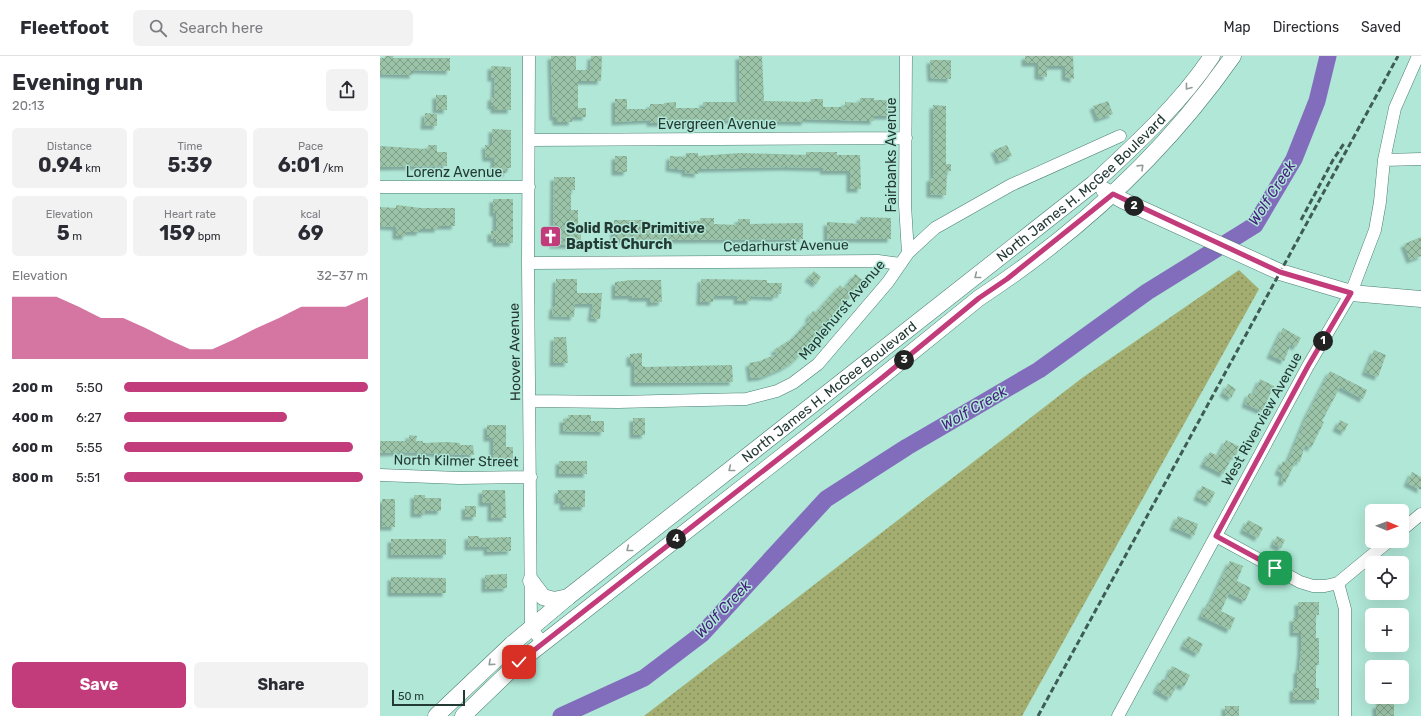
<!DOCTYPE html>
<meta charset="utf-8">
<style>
body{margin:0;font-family:Rubik,sans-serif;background:#f2f2f3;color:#2b2b33;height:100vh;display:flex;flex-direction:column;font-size:15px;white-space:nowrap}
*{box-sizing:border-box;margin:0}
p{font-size:13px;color:#7c7c81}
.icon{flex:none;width:22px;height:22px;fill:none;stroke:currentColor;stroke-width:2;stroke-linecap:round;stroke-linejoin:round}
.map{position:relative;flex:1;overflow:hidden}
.panel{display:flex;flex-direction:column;background:#fff;width:380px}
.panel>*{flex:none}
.needle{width:26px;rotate:91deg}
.fabs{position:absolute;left:985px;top:448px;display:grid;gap:8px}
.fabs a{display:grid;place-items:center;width:44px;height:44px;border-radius:6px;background:#fff;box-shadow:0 4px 16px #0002;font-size:20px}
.scale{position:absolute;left:12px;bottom:10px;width:73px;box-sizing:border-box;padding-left:4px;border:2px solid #233933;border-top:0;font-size:11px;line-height:14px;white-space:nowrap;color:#233933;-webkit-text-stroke:3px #b0e7d7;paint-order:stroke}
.pin{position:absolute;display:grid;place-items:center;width:34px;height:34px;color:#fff;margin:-17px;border-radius:8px;box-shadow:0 2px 6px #0006}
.km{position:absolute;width:20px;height:20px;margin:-10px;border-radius:50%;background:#222;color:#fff;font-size:11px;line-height:20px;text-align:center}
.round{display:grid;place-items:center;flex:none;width:42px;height:42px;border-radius:6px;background:#f2f2f3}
.overview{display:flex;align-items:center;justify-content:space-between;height:68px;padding:0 12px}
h1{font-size:22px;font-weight:700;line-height:30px}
.figures{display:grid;grid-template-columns:repeat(3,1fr);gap:6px;height:68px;padding:4px 12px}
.figures div{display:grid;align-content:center;border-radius:6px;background:#f2f2f3;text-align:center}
.figures b{font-size:20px;font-weight:700}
.figures small{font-size:11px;font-weight:400}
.figures p{font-size:11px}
.chart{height:112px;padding:8px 12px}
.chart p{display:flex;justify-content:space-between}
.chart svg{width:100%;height:72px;margin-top:4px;fill:#c23c7c;opacity:.7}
.cta{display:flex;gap:8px;margin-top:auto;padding:8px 12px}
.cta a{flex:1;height:46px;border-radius:6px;background:#c23c7c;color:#fff;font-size:16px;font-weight:700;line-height:46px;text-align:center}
.cta a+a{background:#f2f2f3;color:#2b2b33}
ul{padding:0 12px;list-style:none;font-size:13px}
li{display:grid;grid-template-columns:64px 48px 1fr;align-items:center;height:30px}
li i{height:10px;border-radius:5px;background:#c23c7c}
header{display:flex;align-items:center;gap:24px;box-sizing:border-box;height:56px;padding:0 20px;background:#fff;border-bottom:1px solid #e1e1e2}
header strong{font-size:19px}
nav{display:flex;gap:22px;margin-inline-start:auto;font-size:14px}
.search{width:280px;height:36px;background:#f2f2f3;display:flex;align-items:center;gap:10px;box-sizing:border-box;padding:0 14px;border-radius:6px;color:#7c7c81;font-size:15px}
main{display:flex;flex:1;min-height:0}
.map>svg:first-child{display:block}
.grass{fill:url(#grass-dots)}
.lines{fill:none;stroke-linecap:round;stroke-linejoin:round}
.river{stroke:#826dbc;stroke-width:17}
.building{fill:url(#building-cross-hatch);filter:url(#shadow)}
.minor-casing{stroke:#4b7e71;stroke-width:13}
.major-casing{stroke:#4b7e71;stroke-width:17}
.minor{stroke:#fff;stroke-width:12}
.major{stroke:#fff;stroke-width:16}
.rail{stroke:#3f5c54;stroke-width:3;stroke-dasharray:6 3;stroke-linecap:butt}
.oneway{stroke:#919c99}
.route-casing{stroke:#fff;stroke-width:8}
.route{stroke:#c23c7c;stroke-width:5}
.labels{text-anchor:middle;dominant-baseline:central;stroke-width:3;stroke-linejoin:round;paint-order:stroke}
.street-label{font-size:14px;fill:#233933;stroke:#b0e7d7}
.poi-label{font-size:14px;font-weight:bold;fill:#233933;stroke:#b0e7d7;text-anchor:start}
.water-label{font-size:15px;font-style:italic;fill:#462281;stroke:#b0e7d7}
</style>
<header>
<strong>Fleetfoot</strong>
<div class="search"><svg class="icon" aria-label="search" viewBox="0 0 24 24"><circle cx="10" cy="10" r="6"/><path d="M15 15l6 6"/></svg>Search here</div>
<nav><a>Map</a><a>Directions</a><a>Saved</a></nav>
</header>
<main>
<section class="panel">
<div class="overview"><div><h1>Evening run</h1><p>20:13</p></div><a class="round"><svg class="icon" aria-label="share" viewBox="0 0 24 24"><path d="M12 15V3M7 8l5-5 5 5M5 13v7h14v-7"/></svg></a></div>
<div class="figures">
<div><p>Distance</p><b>0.94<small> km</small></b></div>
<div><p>Time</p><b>5:39</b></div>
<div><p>Pace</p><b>6:01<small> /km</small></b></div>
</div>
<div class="figures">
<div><p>Elevation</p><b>5<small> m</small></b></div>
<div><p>Heart rate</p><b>159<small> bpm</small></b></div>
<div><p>kcal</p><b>69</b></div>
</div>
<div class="chart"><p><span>Elevation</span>32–37 m</p>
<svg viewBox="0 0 160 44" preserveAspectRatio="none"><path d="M0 44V6L10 6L20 6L30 12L40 19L50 19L60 25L70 32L80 38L90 38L100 32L110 25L120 19L130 12L140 12L150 12L160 6V44z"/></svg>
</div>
<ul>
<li><b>200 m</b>5:50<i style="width:100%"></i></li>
<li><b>400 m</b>6:27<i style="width:67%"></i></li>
<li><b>600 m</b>5:55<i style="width:94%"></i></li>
<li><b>800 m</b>5:51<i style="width:98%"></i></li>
</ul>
<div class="cta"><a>Save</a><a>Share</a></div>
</section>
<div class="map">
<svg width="1041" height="660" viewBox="0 0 1041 660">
<defs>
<pattern id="grass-dots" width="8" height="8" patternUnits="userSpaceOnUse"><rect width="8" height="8" fill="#a4ad70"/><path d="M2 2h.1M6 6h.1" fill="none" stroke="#858e5d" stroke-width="1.8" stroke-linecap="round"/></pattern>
<pattern id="building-cross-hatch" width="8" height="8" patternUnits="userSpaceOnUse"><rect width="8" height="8" fill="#9ac3a7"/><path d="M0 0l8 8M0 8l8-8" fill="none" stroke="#7d9f89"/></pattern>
<filter id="shadow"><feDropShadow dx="-3.5" dy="3.5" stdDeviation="1" flood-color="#0004"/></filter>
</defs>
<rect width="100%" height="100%" fill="#b0e7d7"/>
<path class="grass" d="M859 214 879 233 642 660H264L702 322Z"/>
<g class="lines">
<path class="river" d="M181 660 264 622 322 578 446 443 527 391 659 314 767 236 875 169 914 103 937 45 948 0"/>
</g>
<path class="building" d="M5 0H13V2H70V15L33 14V19L0 18V2H5Z
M171 0H196V14H210L211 0H222L221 25H198V52H206V61H192V66H176V61H173Z
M359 0H382L384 45 430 46 431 43H443V51H465V46L480 47V42H494V44H511V60H494V65L425 63V66L336 64V66L318 67H270V64L235 66V43H247V53H270V48H284V47L296 46V52H323V46H360Z
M645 0H693L694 23 685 21V10H667V21L658 20V7H645Z
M550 4H571V23L551 22Z
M111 10 131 11V54H114V50H111V41H114L115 22H111Z
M56 39H67V54H56Z
M728 45 733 58 718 63 713 50Z
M553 49 566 50V108H571V115H567L566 139 550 138V122H553Z
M45 57 57 58V70H44Z
M112 73 131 74V112H127V117H114V102H106L105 89H112Z
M48 89H57V96H67V110L0 111V90L45 93 48 92Z
M627 89 632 100 619 105 614 94Z
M426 96H457V99H480L481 133H470V115H443L444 112 406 111 318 113V118L305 117V114L289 112 290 100 306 101V97H318V100L361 97 426 99Z
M235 100H247V116H235Z
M174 121H195V134H191V154H198V178H201V189H173Z
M113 143H133V187H116V183H111V175H116V157H113Z
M16 149 41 152H75V170H58V173H40V176H26V180H16V171L0 170V151L16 152Z
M480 161 511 162V183H447V166L480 168Z
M320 162H334V168L358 169V163H370V168L423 167V183L234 184V164H264V168H302V165H320Z
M1041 181V200L1030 204 1024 188Z
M434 215 441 221 436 228 428 222Z
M475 218 484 225 425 294 413 306 403 312 382 321 371 322 369 307 380 305 397 298 394 294 413 282 430 263 428 262 433 255 436 256 460 229 464 233Z
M176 223H197V237H222L220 263 211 262 213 248H195L194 261 172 260 173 250H175Z
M321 223 387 224V227H402L401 238H396V241L371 240V245H357V240H334L333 246H320Z
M252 224H281L282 246 270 247V242H252V240H235V226Z
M903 272 921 282 916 291 911 288 904 305 890 299Z
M174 281H186L188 307H173Z
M994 294 1006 299 998 321 985 316Z
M262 297V310L265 311 352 309 353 326 254 327V307H250V298Z
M950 315 987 334 983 343 960 331 942 365 944 366 931 392 925 389 920 406 916 405 905 427 901 425 903 418 898 415 903 405 907 407 927 359Z
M880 323 894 330 882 355 865 348 869 337 873 339Z
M848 328 856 333 851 342 843 337Z
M188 359H211V365H224V376L183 375V363H189Z
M253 362H265V379H253Z
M960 364 968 368 964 376 956 372Z
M107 369H126V391H133V405H113V382H107Z
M29 379 37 380 36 385H43V387L67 386 80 387V389H93L94 399 23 396 0 397V385H29Z
M846 384 860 391 855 401 853 400 843 418 823 408 830 396 838 400Z
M179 405H207V418H179Z
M1032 416 1041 421V434L1027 427Z
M822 430 835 436 830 447 817 441Z
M102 434H125L126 462H111V447H102Z
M178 434H205V451H183V444L178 445Z
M34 439H45V442H61V455H45V458H34Z
M2 443H15V471H2Z
M85 450H96V461H85Z
M798 460 818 468 814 480 793 471Z
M868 464 883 472 878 482 863 474Z
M88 480H99V482L131 481V495L107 496V491H88Z
M897 480 905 484 901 492 893 488Z
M11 483H66V499H11Z
M850 505 863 510 857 525 871 532 865 545 849 537 841 555 855 562 850 574 821 560 827 548 829 549Z
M127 518V532L105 533V519Z
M11 521 66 522V537H11Z
M918 546H939V559H936V582H939V609H936V632H939V644H913V632H917V614H919L921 595V577H913V562H918Z
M808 580 823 588 818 598 803 590Z
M792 610 810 619 804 631 798 628 790 642 776 634 782 623 786 625Z
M1000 641H1014V660H996V649H1000Z
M845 650H859V660H845Z"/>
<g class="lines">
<defs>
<path id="minor" d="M149 0 148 207 151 572 163 587
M526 0 525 149 528 197
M149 84 526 82
M1004 104 1041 103
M0 131H149
M148 207 498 205 520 208
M151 345 238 346 366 343 397 335 413 327 438 308 508 226 528 197 555 172 631 129 740 80
M0 419 79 422 151 421
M1022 474 1041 458
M836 480 920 526 933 530H945L958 527 1009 485
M958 527 965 553V660
M738 660 928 310 971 237 995 174 1000 146 1004 104 1015 52 1038 0"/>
<g id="major">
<path d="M724 134 744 145 900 216 971 237 1041 243"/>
<path d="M151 525 163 541 174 544 188 541"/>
<path id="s1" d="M56 660 132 588 188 541 713 128C755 89 800 48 832 0"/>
<path d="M83 660 139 606 437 373 599 242C698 177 785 97 853 0"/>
</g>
</defs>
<use href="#minor" class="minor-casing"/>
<use href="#major" class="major-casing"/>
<use href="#minor" class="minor"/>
<use href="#major" class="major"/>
<path class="rail" d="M921 164 953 104 965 86
M658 660 1018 0"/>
</g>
<defs><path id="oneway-chevron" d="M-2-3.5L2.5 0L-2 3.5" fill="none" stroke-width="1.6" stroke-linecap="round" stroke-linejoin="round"/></defs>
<g class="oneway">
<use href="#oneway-chevron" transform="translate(808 31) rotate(128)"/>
<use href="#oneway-chevron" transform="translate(761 111) rotate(-44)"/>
<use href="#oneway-chevron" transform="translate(597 220) rotate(142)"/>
<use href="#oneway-chevron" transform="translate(351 413) rotate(142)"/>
<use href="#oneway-chevron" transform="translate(249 493) rotate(142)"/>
<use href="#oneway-chevron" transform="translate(111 607) rotate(138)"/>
</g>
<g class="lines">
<defs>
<path id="route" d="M139 606 503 321 599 242 627 223 733 138 900 216 971 237 928 310 836 480 895 512"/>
</defs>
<use href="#route" class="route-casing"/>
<use href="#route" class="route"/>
</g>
<defs>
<symbol id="church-square" viewBox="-11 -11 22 22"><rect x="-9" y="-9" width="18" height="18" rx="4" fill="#c23c7c" stroke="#b0e7d7"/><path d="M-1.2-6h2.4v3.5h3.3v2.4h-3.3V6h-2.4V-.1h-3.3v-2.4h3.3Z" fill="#fff"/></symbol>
</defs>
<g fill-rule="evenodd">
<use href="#church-square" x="158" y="168" width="25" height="25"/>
</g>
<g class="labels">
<g class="street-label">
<text x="337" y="68">Evergreen Avenue</text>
<text transform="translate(511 99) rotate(-90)">Fairbanks Avenue</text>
<text x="74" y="116">Lorenz Avenue</text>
<text stroke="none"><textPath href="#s1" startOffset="834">North James H. McGee Boulevard</textPath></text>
<text transform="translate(406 190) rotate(-1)">Cedarhurst Avenue</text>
<text transform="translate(462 254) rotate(-50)">Maplehurst Avenue</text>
<text transform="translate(135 296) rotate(-91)">Hoover Avenue</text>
<text stroke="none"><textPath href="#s1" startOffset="510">North James H. McGee Boulevard</textPath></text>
<text transform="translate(882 363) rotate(-61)">West Riverview Avenue</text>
<text transform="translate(76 405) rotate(1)">North Kilmer Street</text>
</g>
<g class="poi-label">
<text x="186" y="172">Solid Rock Primitive<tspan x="186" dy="16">Baptist Church</tspan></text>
</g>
<g class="water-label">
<text transform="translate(892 137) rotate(-57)">Wolf Creek</text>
<text transform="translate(594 352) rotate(-30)">Wolf Creek</text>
<text transform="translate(343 553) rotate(-46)">Wolf Creek</text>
</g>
</g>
</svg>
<div class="fabs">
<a><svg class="needle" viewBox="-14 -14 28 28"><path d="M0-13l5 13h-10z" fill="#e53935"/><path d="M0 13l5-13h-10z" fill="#7c7c81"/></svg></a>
<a><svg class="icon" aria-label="locate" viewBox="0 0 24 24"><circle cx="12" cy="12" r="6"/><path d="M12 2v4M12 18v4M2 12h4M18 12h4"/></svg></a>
<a>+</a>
<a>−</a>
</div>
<div class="scale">50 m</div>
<div class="pin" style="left:895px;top:512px;background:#1e9e55"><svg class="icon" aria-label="arrive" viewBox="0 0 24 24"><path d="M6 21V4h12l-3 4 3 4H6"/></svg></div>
<div class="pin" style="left:139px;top:606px;background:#d93025"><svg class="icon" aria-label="check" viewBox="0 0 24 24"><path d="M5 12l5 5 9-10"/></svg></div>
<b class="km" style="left:943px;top:285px">1</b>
<b class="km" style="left:754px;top:150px">2</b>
<b class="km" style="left:524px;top:304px">3</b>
<b class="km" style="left:296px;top:483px">4</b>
</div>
</main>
